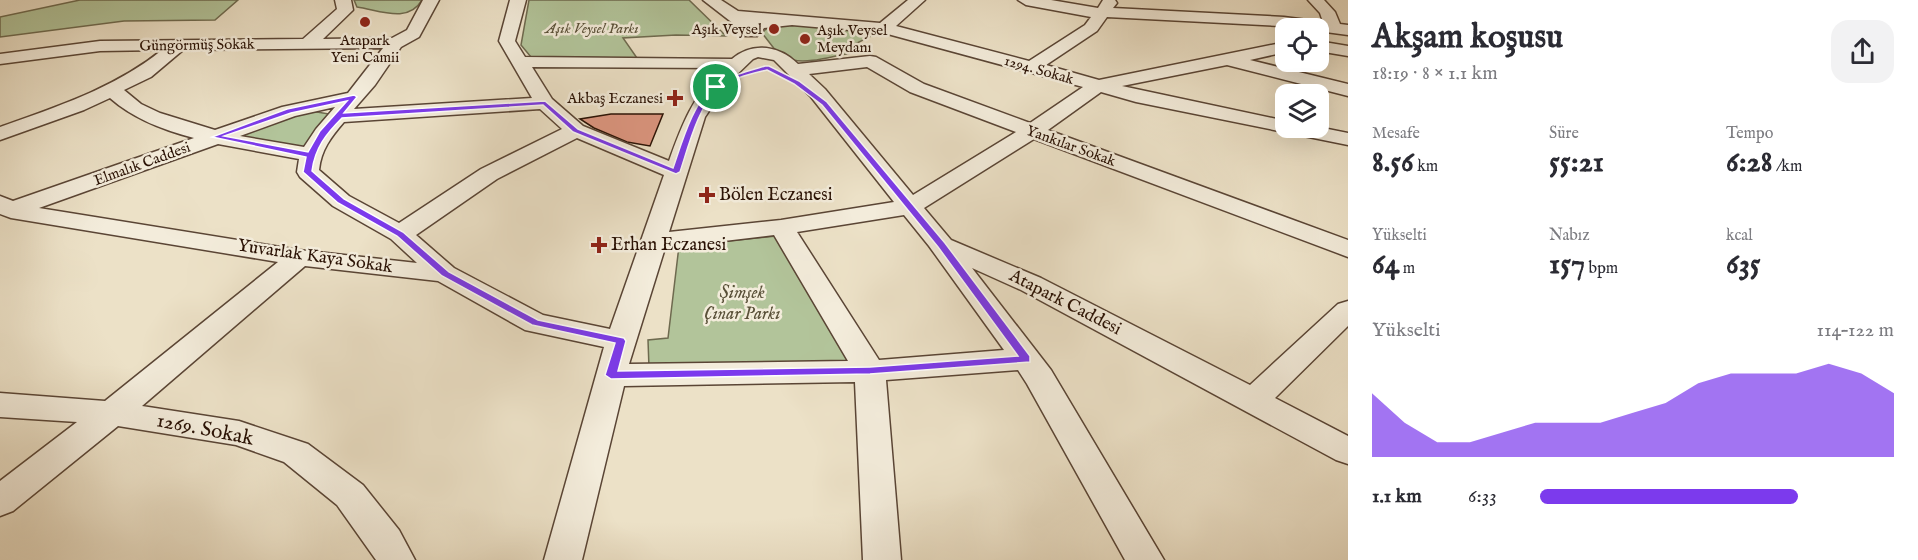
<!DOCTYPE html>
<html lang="tr">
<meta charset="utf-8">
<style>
body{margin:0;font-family:"IM FELL English",serif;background:#f2f2f3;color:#2b2b33;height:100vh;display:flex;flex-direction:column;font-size:22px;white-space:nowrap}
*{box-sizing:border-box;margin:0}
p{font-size:20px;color:#7c7c81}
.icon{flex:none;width:33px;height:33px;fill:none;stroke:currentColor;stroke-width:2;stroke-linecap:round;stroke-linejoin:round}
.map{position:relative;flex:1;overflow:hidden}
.sheet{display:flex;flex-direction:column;background:#fff;width:570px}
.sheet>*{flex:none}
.buttons{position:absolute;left:1275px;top:18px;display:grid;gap:12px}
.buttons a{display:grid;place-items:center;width:54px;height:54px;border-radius:12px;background:#fff;box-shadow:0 6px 24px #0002;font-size:30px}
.pin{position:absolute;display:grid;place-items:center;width:51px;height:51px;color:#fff;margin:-26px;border:3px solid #fff;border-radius:50%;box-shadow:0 2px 6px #0007}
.round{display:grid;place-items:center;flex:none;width:63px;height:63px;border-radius:18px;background:#f2f2f3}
.summary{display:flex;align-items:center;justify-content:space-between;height:102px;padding:0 24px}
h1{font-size:33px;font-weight:700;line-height:45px}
.stats{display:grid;grid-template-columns:repeat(3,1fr);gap:9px;height:102px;padding:6px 24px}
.stats div{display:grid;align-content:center}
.stats b{font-size:30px;font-weight:700}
.stats small{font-size:16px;font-weight:400}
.stats p{font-size:16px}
.chart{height:168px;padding:12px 24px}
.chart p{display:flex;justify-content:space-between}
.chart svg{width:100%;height:108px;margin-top:6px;fill:#7c3aed;opacity:.7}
ul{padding:0 24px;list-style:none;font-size:20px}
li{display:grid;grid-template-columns:96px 72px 1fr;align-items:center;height:45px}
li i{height:15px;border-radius:8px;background:#7c3aed}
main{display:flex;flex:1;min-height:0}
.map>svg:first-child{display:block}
.green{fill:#b2c49a;stroke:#6e6a4f;stroke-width:1.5}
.building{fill:#dd9680;stroke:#291104;stroke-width:1.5}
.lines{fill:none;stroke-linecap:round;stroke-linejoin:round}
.minor-casing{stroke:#5a4535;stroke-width:3}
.minor{fill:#f3ecdb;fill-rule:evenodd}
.route{fill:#7c3aed;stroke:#fff;stroke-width:1.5;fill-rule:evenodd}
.poi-dot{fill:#8f2418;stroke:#f3ecdb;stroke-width:2}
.labels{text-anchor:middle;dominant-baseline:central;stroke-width:5;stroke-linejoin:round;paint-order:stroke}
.far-park-label{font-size:15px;font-style:italic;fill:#595038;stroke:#f3ecdb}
.far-poi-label{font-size:15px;fill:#291104;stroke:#f3ecdb;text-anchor:end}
.far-street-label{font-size:15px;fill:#291104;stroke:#f3ecdb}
.poi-label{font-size:18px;fill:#291104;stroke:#f3ecdb;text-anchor:start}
.street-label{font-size:18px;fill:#291104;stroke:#f3ecdb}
.park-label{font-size:18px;font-style:italic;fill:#595038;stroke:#f3ecdb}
.near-street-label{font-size:21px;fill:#291104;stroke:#f3ecdb}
</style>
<main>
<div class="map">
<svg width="1348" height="560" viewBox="0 0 1348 560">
<rect width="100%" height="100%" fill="#ece1c7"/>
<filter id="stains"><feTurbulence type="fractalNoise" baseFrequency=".00333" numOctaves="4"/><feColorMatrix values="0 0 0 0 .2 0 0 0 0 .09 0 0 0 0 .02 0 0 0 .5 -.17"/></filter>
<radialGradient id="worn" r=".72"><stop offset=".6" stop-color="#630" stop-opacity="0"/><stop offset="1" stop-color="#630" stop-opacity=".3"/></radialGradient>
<path class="green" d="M80 0H238L215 20 124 21 0 37V17Z
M354 0H422C408 24 379 10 357 7Z
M529 0H689L726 36 676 35 623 38 637 58 531 57 521 45Z
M783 24 879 32 853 45 860 49 852 53C835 55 810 64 793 60 786 58 784 52 776 51L762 33 768 27Z
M311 111 329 114 304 147 236 138 299 112Z
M776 236 850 357 846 365 649 368 648 340 668 338 679 246Z"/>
<path class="building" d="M611 114H663L650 146 627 142 594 128 580 119Z"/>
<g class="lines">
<defs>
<path id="minor" d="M335 0H351L353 10 323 39 392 38 407 30 423 0H439L419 37 401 47 375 85 354 109 532 98 499 41 510 0H526L515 41 525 57 732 59C753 41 780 46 798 64L870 56 876 57 924 84 1030 123 1083 87 884 33 792 25 764 28 757 36H745L743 31 703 0H721L738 11 880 23 908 0H925L896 26 1029 61 1085 25 1091 17 1026 5 1018 0H1051L1098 8 1103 0H1115L1117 3 1113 8 1284 17 1323 22 1320 13 1308 0H1324L1335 12 1340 24 1348 25V35L1318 31V28L1107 17 1097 31 1046 65 1099 80 1286 42V52L1250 60 1348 84V96L1227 65 1122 86 1286 121V128L1318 127 1348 133V145L1136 102 1101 92 1048 130 1348 240V257L1034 139 924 208 951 240 1041 278 1250 385 1338 304 1348 301V326L1275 398 1348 436V464L1336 460 1021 290 972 268 1051 370 1164 560H1125L1027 384 1018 370 886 380 901 560H863L855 382 624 386 582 560H544L604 347 525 330 438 281 305 266 142 406 239 421 308 444 363 485 399 530 415 560H376L337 505 284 462 236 445 118 426 13 511 0 516V481L77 422 0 417V393L105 401 278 262 11 218 0 214V196L13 201 194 138C163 130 134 119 110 98L84 110 0 140V127C56 107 115 88 162 50L100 51 0 64V54L100 41 303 39 337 9ZM383 48 348 93 282 107 215 130 160 113 141 104 124 90 151 77 183 50ZM758 57 774 60 811 97 894 202 781 220 669 232 705 117 728 83 753 59ZM532 67 722 68C694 93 681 127 669 161L583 126 552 99ZM867 67 910 92 1016 132 913 195 825 89 809 74ZM335 107 316 129 304 147 240 136 295 116ZM540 109 562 129 481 169 399 223 349 196 319 170C321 150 331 137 344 122ZM577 138 664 175 610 329 543 315 454 268 416 235 497 179ZM218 144 299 159 297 172 300 177 333 206 391 239 417 263 299 250 39 208ZM904 215 929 246 1004 350 879 360 797 232ZM774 235 848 361 629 364 665 248Z
M1318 41 1348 46V56L1318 51Z"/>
</defs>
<use href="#minor" class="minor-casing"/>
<use href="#minor" class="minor"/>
</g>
<path class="route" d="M765 66H769L799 81 827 102 945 243 1030 356V362L870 374 611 379 605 375 615 343 532 325 442 276 397 236 338 203 303 172 306 157 212 137 287 109 354 95 357 97 344 113 545 101 578 129 673 168C681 145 694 98 716 85 731 75 748 71 765 66ZM767 70 794 84 822 105 938 247 1018 356 870 367 618 371 626 341 624 338 538 320 449 272 403 232 344 199 312 171C315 148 326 134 342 118L543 105 573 132 676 174 680 172C688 148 699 104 719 88 732 78 751 74 767 70ZM347 101 320 131 308 152 224 136 291 113Z"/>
<g class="poi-dot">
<circle cx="365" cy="22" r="6"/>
<circle cx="774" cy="29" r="6"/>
<circle cx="805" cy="39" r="6"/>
<path d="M672 89h6v6h6v6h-6v6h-6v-6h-6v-6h6z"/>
<path d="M704 186h6v6h6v6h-6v6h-6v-6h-6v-6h6z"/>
<path d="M596 236h6v6h6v6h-6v6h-6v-6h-6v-6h6z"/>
</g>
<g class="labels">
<g class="far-park-label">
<text x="592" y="28">Aşık Veysel Parkı</text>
</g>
<g class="far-poi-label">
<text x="762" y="29">Aşık Veysel</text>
<text x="817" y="30" text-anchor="start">Aşık Veysel<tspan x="817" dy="17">Meydanı</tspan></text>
<text x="365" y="40" text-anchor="middle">Atapark<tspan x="365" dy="17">Yeni Camii</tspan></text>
<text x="663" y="98">Akbaş Eczanesi</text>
</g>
<g class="far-street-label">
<text transform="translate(197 45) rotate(-1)">Güngörmüş Sokak</text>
<text transform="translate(1039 70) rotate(16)">1294. Sokak</text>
<text transform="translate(1071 146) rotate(20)">Yankılar Sokak</text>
<text transform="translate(142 164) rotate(-20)">Elmalık Caddesi</text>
</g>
<g class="poi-label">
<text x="719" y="195">Bölen Eczanesi</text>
<text x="611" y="245">Erhan Eczanesi</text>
</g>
<g class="street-label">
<text transform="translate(315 257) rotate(8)">Yuvarlak Kaya Sokak</text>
<text transform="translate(1065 303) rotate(27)">Atapark Caddesi</text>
</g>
<g class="park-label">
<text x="742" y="293">Şimşek<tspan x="742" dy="21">Çınar Parkı</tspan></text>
</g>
<g class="near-street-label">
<text transform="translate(205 430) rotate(11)">1269. Sokak</text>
</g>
</g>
<rect width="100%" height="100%" filter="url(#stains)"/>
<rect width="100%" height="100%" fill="url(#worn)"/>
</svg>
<div class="buttons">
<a><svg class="icon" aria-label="locate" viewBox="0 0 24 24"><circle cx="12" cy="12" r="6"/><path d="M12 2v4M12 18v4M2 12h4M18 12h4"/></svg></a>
<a><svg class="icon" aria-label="layers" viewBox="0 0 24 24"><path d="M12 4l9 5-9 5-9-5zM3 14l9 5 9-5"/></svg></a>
</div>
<div class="pin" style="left:716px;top:87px;background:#1e9e55"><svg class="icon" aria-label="arrive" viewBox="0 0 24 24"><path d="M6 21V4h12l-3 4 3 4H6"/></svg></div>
</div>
<section class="sheet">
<div class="summary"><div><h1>Akşam koşusu</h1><p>18:19 · 8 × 1.1 km</p></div><a class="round"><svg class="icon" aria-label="share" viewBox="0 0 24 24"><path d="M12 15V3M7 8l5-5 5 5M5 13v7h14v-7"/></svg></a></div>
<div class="stats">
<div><p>Mesafe</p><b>8.56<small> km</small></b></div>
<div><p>Süre</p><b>55:21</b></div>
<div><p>Tempo</p><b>6:28<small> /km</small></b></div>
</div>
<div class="stats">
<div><p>Yükselti</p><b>64<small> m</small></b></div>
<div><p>Nabız</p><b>157<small> bpm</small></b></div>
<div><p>kcal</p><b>635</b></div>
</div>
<div class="chart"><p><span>Yükselti</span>114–122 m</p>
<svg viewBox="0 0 160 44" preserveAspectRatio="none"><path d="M0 44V18L10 30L20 38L30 38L40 34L50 30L60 30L70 30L80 26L90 22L100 14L110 10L120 10L130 10L140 6L150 10L160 18V44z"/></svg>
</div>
<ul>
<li><b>1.1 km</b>6:33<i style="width:73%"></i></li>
</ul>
</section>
</main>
